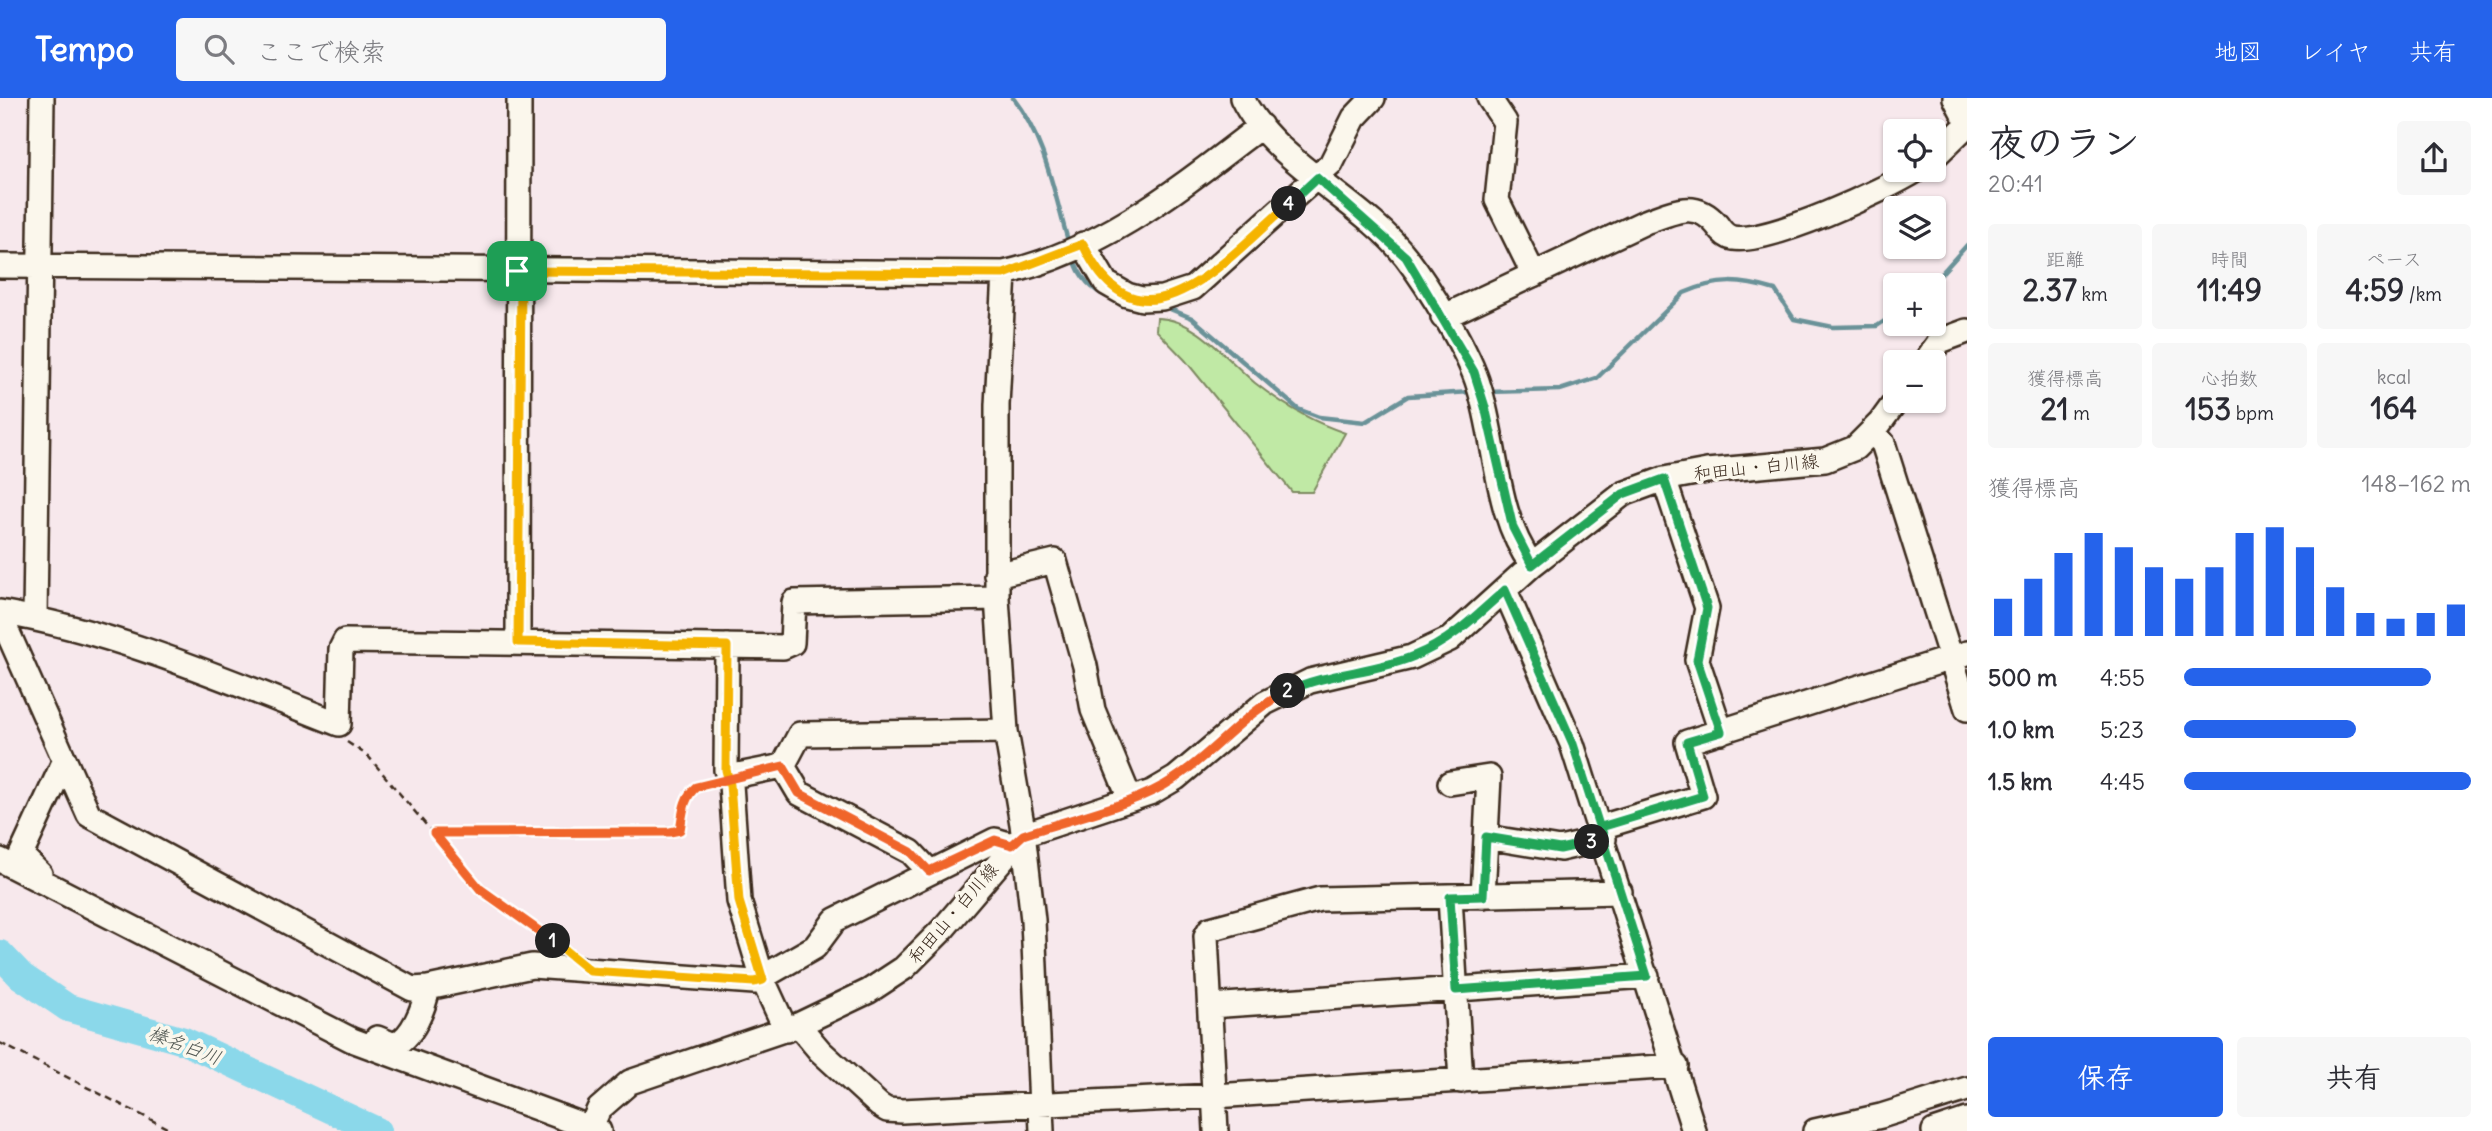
<!DOCTYPE html>
<html lang="ja">
<meta charset="utf-8">
<style>
body{margin:0;font-family:Delius,"Klee One",sans-serif;background:#f7f7f7;color:#2b2b33;height:100vh;display:flex;flex-direction:column;font-size:26px;white-space:nowrap}
*{box-sizing:border-box;margin:0}
p{font-size:23px;color:#7c7c81}
.icon{flex:none;width:38px;height:38px;fill:none;stroke:currentColor;stroke-width:2;stroke-linecap:round;stroke-linejoin:round}
.map{position:relative;flex:1;overflow:hidden}
.sheet{display:flex;flex-direction:column;background:#fff;width:525px}
.sheet>*{flex:none}
.controls{position:absolute;left:1883px;top:21px;display:grid;gap:14px}
.controls a{display:grid;place-items:center;width:63px;height:63px;border-radius:7px;background:#fff;box-shadow:0 2px 5px #0004;font-size:35px}
.pin{position:absolute;display:grid;place-items:center;width:60px;height:60px;color:#fff;margin:-30px;border-radius:14px;box-shadow:0 4px 10px #0006}
.km{position:absolute;width:35px;height:35px;margin:-18px;border-radius:50%;background:#222;color:#fff;font-size:19px;line-height:35px;text-align:center}
.round{display:grid;place-items:center;flex:none;width:74px;height:74px;border-radius:7px;background:#f7f7f7}
.overview{display:flex;align-items:center;justify-content:space-between;height:119px;padding:0 21px}
h1{font-size:38px;font-weight:800;line-height:52px}
.figures{display:grid;grid-template-columns:repeat(3,1fr);gap:10px;height:119px;padding:7px 21px}
.figures div{display:grid;align-content:center;border-radius:7px;background:#f7f7f7;text-align:center}
.figures b{font-size:30px;font-weight:800}
.figures small{font-size:19px;font-weight:400}
.figures p{font-size:19px}
.chart{height:196px;padding:14px 21px}
.chart p{display:flex;justify-content:space-between}
.chart svg{width:100%;height:126px;margin-top:7px;stroke:#2563eb;stroke-width:6}
.action{display:flex;gap:14px;margin-top:auto;padding:14px 21px}
.action a{flex:1;height:80px;border-radius:7px;background:#2563eb;color:#fff;font-size:28px;font-weight:800;line-height:80px;text-align:center}
.action a+a{background:#f7f7f7;color:#2b2b33}
ul{padding:0 21px;list-style:none;font-size:23px}
li{display:grid;grid-template-columns:112px 84px 1fr;align-items:center;height:52px}
li i{height:18px;border-radius:9px;background:#2563eb}
header{display:flex;align-items:center;gap:42px;box-sizing:border-box;height:98px;padding:0 35px;background:#2563eb;color:#fff}
header strong{font-size:33px}
nav{display:flex;gap:38px;margin-inline-start:auto;font-size:24px}
.search{width:490px;height:63px;background:#f7f7f7;display:flex;align-items:center;gap:18px;box-sizing:border-box;padding:0 24px;border-radius:7px;color:#7c7c81;font-size:26px}
main{display:flex;flex:1;min-height:0}
.map>svg:first-child{display:block}
.green{fill:#c0e9a5;stroke:#7e8a62;stroke-width:2}
.lines{fill:none;stroke-linecap:round;stroke-linejoin:round}
.stream{stroke:#6b9298;stroke-width:4.5}
.river{stroke:#8bd8ea;stroke-width:28}
.minor-casing{stroke:#3b2a1e;stroke-width:28}
.path{stroke:#3b2a1e;stroke-width:2.5;stroke-dasharray:7 5;stroke-linecap:butt}
.minor{stroke:#fbf7ec;stroke-width:23}
.split-1-casing{stroke:#fff;stroke-width:14}
.split-2-casing{stroke:#fff;stroke-width:14}
.split-3-casing{stroke:#fff;stroke-width:14}
.split-4-casing{stroke:#fff;stroke-width:14}
.split-5-casing{stroke:#fff;stroke-width:14}
.split-1{stroke:#f5b400;stroke-width:9}
.split-2{stroke:#f0652b;stroke-width:9}
.split-3{stroke:#22a559;stroke-width:9}
.split-4{stroke:#22a559;stroke-width:9}
.split-5{stroke:#f5b400;stroke-width:9}
.labels{text-anchor:middle;dominant-baseline:central;stroke-width:7;stroke-linejoin:round;paint-order:stroke}
.street-label{font-size:18px;fill:#3b2a1e;stroke:#fbf7ec}
.water-label{font-size:19px;font-style:italic;fill:#4f5651;stroke:#fbf7ec}
</style>
<header>
<strong>Tempo</strong>
<div class="search"><svg class="icon" aria-label="search" viewBox="0 0 24 24"><circle cx="10" cy="10" r="6"/><path d="M15 15l6 6"/></svg>ここで検索</div>
<nav><a>地図</a><a>レイヤ</a><a>共有</a></nav>
</header>
<main>
<div class="map">
<svg width="1967" height="1033" viewBox="0 0 1967 1033">
<rect width="100%" height="100%" fill="#f7e8ec"/>
<filter id="ink" filterUnits="userSpaceOnUse"><feTurbulence type="fractalNoise" baseFrequency=".0143" numOctaves="2"/><feDisplacementMap in="SourceGraphic" scale="14" xChannelSelector="R" yChannelSelector="G"/><feConvolveMatrix kernelMatrix="1 2 1 2 8 2 1 2 1" color-interpolation-filters="sRGB"/></filter>
<g filter="url(#ink)">
<path class="green" d="M1157 220C1196 220 1227 262 1255 285 1283 307 1312 324 1345 335L1312 394H1292L1185 262 1156 232Z"/>
<g class="lines">
<path class="stream" d="M1013 0C1046 42 1054 96 1069 146
M1073 158C1079 179 1091 193 1112 201
M1931 187 1967 147
M1165 209 1192 220 1298 311 1319 319 1365 324 1408 298 1471 294
M1487 294 1560 292 1597 280 1684 195C1718 180 1741 182 1775 192L1794 221 1833 229 1877 228 1895 216"/>
<path class="river" d="M0 856 21 878 68 910 184 943 377 1033"/>
<defs>
<path id="minor" d="M1242 0C1273 64 1363 103 1406 159 1429 189 1469 254 1479 289 1497 346 1495 417 1532 467
M1489 0 1505 24 1497 102 1534 177
M1955 0 1967 23
M1934 59 1967 27
M1083 146 1106 185 1127 197 1142 201 1162 200 1193 190 1331 66 1354 20 1373 0
M0 168 1004 175C1105 152 1181 89 1261 28
M1004 175 997 307V500L1006 633 1022 726 1033 822 1042 1033
M1443 219 1645 124C1674 114 1695 101 1717 127 1721 133 1726 139 1733 140 1769 146 1885 92 1917 72
M1925 264 1940 243 1967 233
M1871 334 1883 345 1967 611
M1664 381 1707 510 1697 562 1721 634
M996 477 1055 463 1085 568 1093 612 1130 701
M1505 492 1572 646 1694 1033
M0 514C117 534 229 583 339 626L341 551 345 543 783 549 792 545 794 504 997 500
M0 517 89 717 412 891 428 890 532 868 754 884 815 849 835 822 995 742 1012 747
M35 520 42 0
M518 544 519 0
M727 548 726 672 731 686 739 803 763 882 786 932
M783 668 799 695 911 754 929 773
M728 679 783 668 800 636 1006 633
M1450 685 1489 679 1483 798
M1601 729 1703 698 1687 644 1967 555
M1486 739 1560 751 1604 741
M0 762 352 942 599 1033
M40 776 21 757 64 664
M1450 799 1461 983
M1210 908 1647 878
M798 927 820 953 879 1007 887 1012 902 1013 1215 998 1676 968
M377 940 394 947C413 940 424 909 428 890
M589 1033 599 1011 630 984 798 927 869 893 904 870 941 833 1023 737 1152 694 1176 680 1265 605 1310 583 1412 559 1450 541 1532 467 1623 396 1664 381 1707 373 1825 362 1855 350 1880 325 1896 303
M1216 1033 1206 838 1210 831 1320 801 1620 794
M1815 1033 1881 1018 1967 991
M1934 1033 1967 1022"/>
</defs>
<use href="#minor" class="minor-casing"/>
<path class="path" d="M347 644 368 658 480 791 563 850
M434 735 670 734 680 732 688 696 709 683
M0 945 173 1033"/>
<use href="#minor" class="minor"/>
</g>
</g>
<g class="lines" filter="url(#ink)">
<defs>
<path id="split-1" d="M517 173 521 185 518 544 727 548 726 672 730 687 739 803 763 882 754 884 590 873 553 843"/>
<path id="split-2" d="M553 843 480 791 434 735 670 734 680 732C683 715 683 700 696 689L783 668 799 695 911 754 929 773 995 742 1012 747 1023 737C1068 721 1136 707 1174 681 1215 654 1242 616 1288 593"/>
<path id="split-3" d="M1288 593C1328 574 1373 575 1414 558 1450 544 1476 518 1505 492L1573 646 1647 878 1456 892 1450 799 1483 798 1486 739 1560 751 1592 744"/>
<path id="split-4" d="M1289 106 1317 80 1406 159 1474 274 1485 309 1513 430 1532 467 1623 396 1664 381 1707 510 1697 562 1721 634 1687 644 1703 698 1601 729 1604 741 1592 744"/>
<path id="split-5" d="M517 173 1004 176 1083 146C1139 268 1229 158 1289 106"/>
</defs>
<use href="#split-1" class="split-1-casing"/>
<use href="#split-2" class="split-2-casing"/>
<use href="#split-3" class="split-3-casing"/>
<use href="#split-4" class="split-4-casing"/>
<use href="#split-5" class="split-5-casing"/>
<use href="#split-1" class="split-1"/>
<use href="#split-2" class="split-2"/>
<use href="#split-3" class="split-3"/>
<use href="#split-4" class="split-4"/>
<use href="#split-5" class="split-5"/>
</g>
<g class="labels">
<g class="street-label">
<text transform="translate(1756 369) rotate(-6)">和田山・白川線</text>
<text transform="translate(953 815) rotate(-49)">和田山・白川線</text>
</g>
<g class="water-label">
<text transform="translate(185 947) rotate(21)">榛名白川</text>
</g>
</g>
</svg>
<div class="controls">
<a><svg class="icon" aria-label="locate" viewBox="0 0 24 24"><circle cx="12" cy="12" r="6"/><path d="M12 2v4M12 18v4M2 12h4M18 12h4"/></svg></a>
<a><svg class="icon" aria-label="layers" viewBox="0 0 24 24"><path d="M12 4l9 5-9 5-9-5zM3 14l9 5 9-5"/></svg></a>
<a>+</a>
<a>−</a>
</div>
<div class="pin" style="left:517px;top:173px;background:#1e9e55"><svg class="icon" aria-label="arrive" viewBox="0 0 24 24"><path d="M6 21V4h12l-3 4 3 4H6"/></svg></div>
<b class="km" style="left:553px;top:843px">1</b>
<b class="km" style="left:1288px;top:593px">2</b>
<b class="km" style="left:1592px;top:744px">3</b>
<b class="km" style="left:1289px;top:106px">4</b>
</div>
<section class="sheet">
<div class="overview"><div><h1>夜のラン</h1><p>20:41</p></div><a class="round"><svg class="icon" aria-label="share" viewBox="0 0 24 24"><path d="M12 15V3M7 8l5-5 5 5M5 13v7h14v-7"/></svg></a></div>
<div class="figures">
<div><p>距離</p><b>2.37<small> km</small></b></div>
<div><p>時間</p><b>11:49</b></div>
<div><p>ペース</p><b>4:59<small> /km</small></b></div>
</div>
<div class="figures">
<div><p>獲得標高</p><b>21<small> m</small></b></div>
<div><p>心拍数</p><b>153<small> bpm</small></b></div>
<div><p>kcal</p><b>164</b></div>
</div>
<div class="chart"><p><span>獲得標高</span>148–162 m</p>
<svg viewBox="0 0 160 44" preserveAspectRatio="none"><path d="M5 44V31M15 44V24M25 44V15M35 44V8M45 44V13M55 44V20M65 44V24M75 44V20M85 44V8M95 44V6M105 44V13M115 44V27M125 44V36M135 44V38M145 44V36M155 44V33"/></svg>
</div>
<ul>
<li><b>500 m</b>4:55<i style="width:86%"></i></li>
<li><b>1.0 km</b>5:23<i style="width:60%"></i></li>
<li><b>1.5 km</b>4:45<i style="width:100%"></i></li>
</ul>
<div class="action"><a>保存</a><a>共有</a></div>
</section>
</main>
